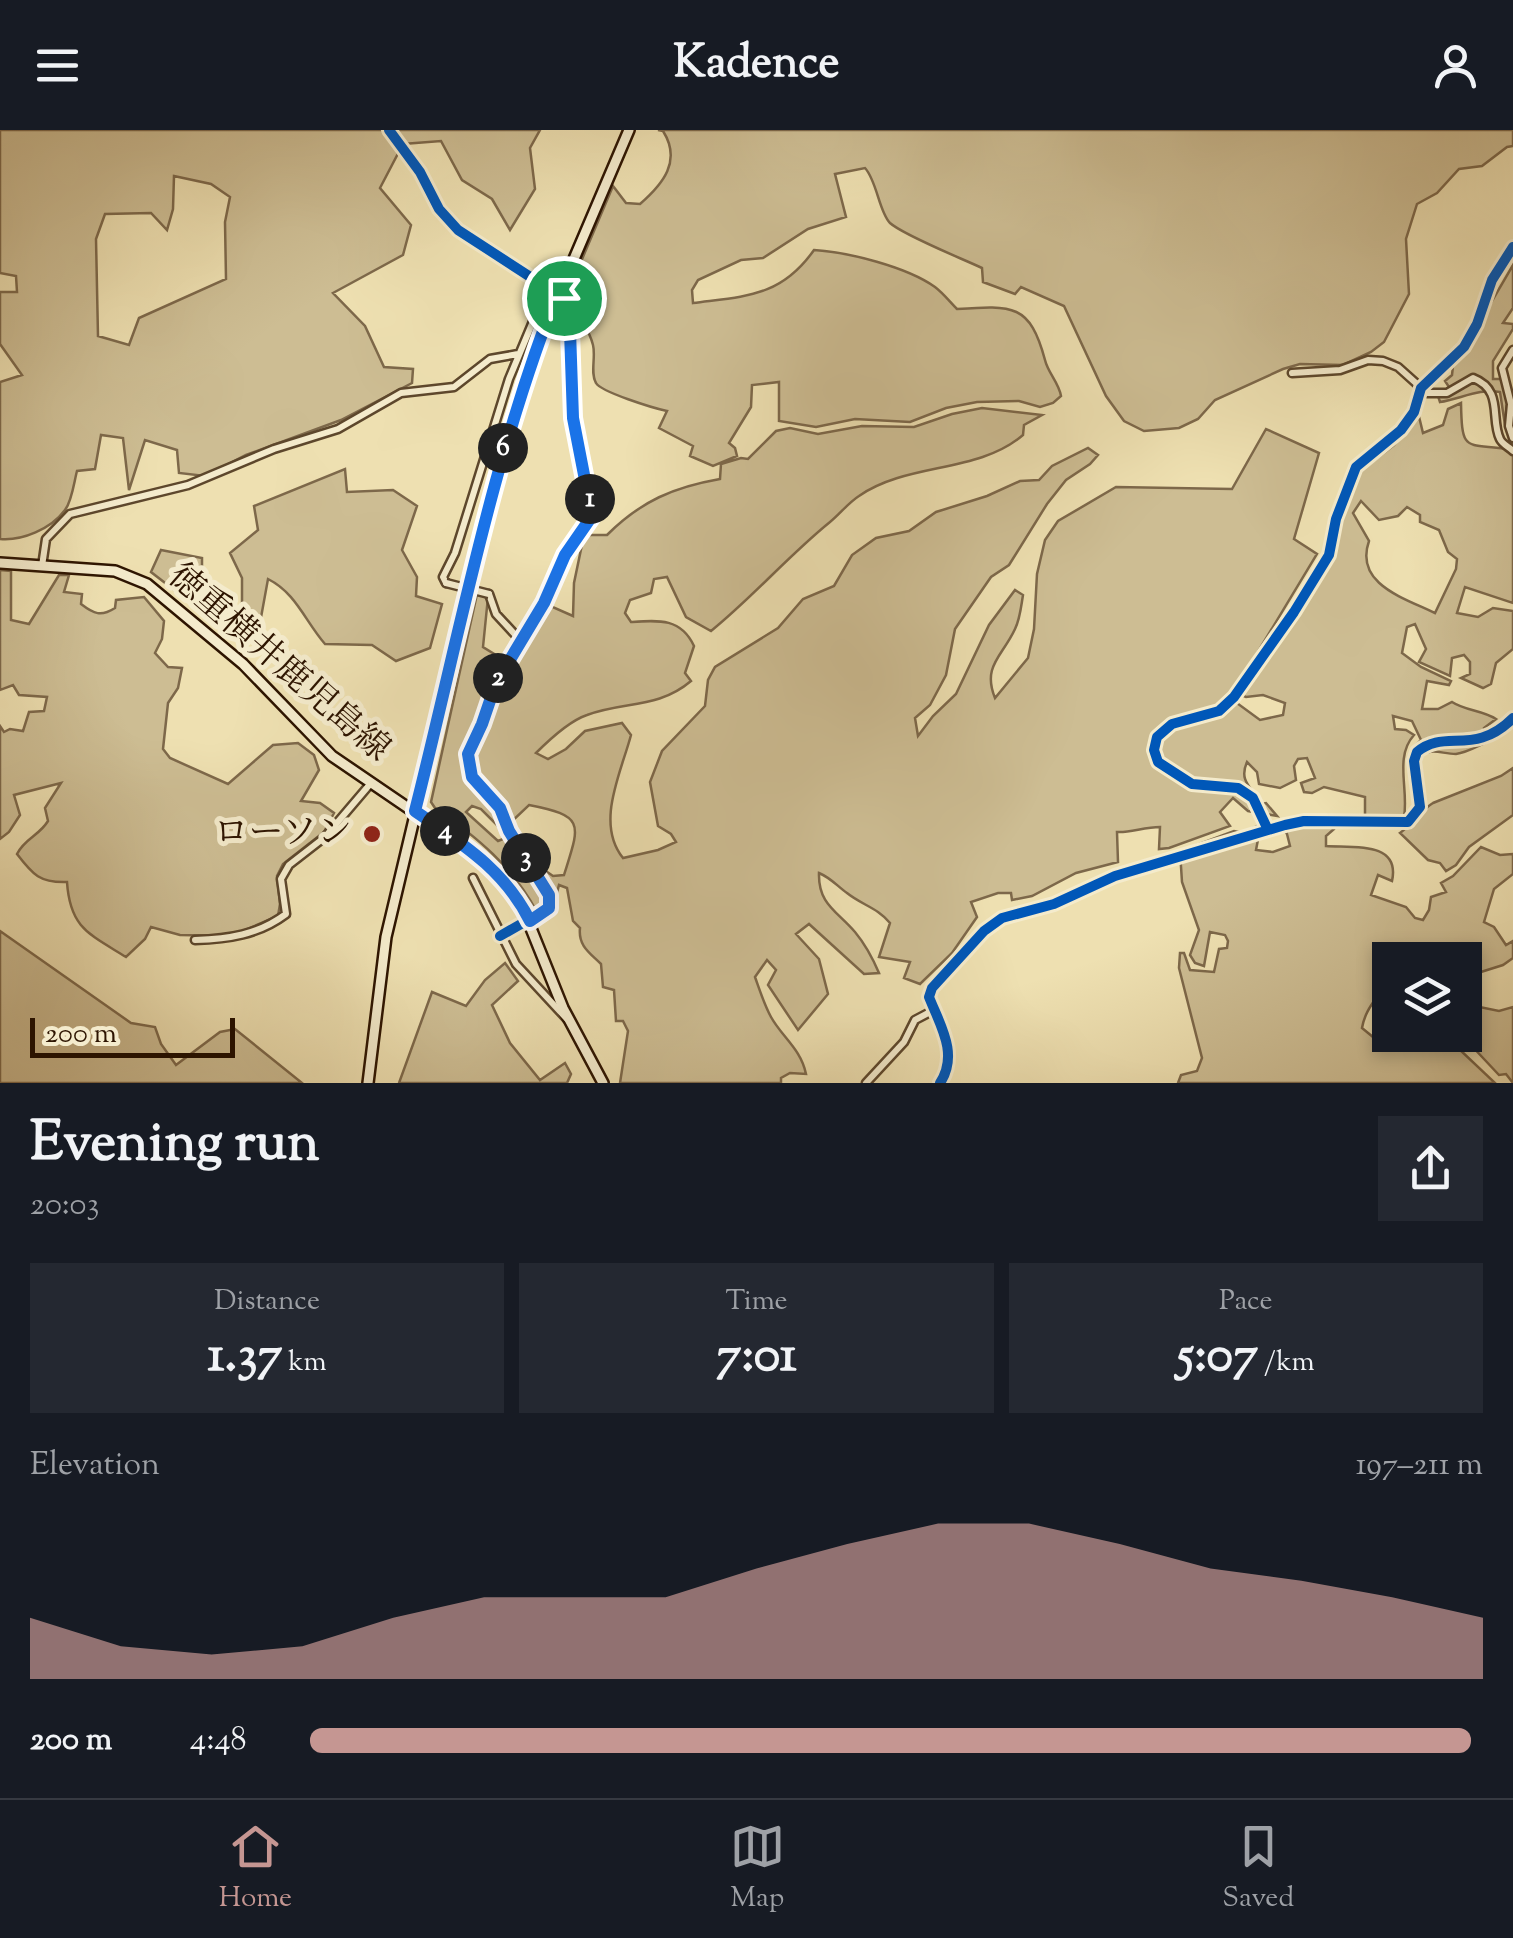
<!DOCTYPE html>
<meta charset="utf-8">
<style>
body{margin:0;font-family:"Sorts Mill Goudy","Noto Serif JP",serif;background:#242831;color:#f1f3f6;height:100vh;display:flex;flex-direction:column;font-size:38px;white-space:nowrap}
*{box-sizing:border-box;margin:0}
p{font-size:32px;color:#9ea1a6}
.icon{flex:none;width:55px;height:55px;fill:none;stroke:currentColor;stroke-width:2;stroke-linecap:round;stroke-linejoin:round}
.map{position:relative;height:953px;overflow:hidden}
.drawer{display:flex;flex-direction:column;background:#171b24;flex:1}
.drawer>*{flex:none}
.tools{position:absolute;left:1372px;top:812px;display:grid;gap:20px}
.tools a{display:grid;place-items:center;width:110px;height:110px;border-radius:0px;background:#171b24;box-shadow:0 5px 15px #0003;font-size:50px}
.scale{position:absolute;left:30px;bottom:25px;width:205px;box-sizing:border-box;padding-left:10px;border:5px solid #2d1400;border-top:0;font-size:28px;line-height:35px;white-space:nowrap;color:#2d1400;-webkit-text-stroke:8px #f4ebcc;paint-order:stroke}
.pin{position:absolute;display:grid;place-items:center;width:85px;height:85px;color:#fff;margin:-42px;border:5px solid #fff;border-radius:50%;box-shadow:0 2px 10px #0007}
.km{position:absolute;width:50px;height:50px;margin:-25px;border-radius:50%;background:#222;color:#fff;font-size:28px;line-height:50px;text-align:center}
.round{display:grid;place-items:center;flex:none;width:105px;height:105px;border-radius:0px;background:#242831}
.overview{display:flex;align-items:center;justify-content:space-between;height:170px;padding:0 30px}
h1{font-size:55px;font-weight:700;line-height:75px}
.metrics{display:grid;grid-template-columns:repeat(3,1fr);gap:15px;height:170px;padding:10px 30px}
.metrics div{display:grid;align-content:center;border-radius:0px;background:#242831;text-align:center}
.metrics b{font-size:50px;font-weight:700}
.metrics small{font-size:28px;font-weight:400}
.metrics p{font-size:28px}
.chart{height:280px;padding:20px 30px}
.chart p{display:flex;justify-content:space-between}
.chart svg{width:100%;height:180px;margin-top:10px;fill:#c59692;opacity:.7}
ul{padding:0 30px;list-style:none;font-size:32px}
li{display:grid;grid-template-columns:160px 120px 1fr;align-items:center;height:75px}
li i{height:25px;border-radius:12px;background:#c59692}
header{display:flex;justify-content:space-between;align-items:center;height:130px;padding:0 30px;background:#171b24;font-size:45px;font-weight:700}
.dock{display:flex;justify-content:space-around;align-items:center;height:140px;border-top:2px solid #363941;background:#171b24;font-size:28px;color:#9ea1a6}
.dock a{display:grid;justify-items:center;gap:5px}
.dock .active{color:#c59692}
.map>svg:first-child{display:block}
.green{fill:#cdbd93;stroke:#7d684a;stroke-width:2.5;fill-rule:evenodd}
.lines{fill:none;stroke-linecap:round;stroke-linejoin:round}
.street-casing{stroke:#5d472c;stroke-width:11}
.secondary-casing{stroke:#2d1400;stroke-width:14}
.street{stroke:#f4ebcc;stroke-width:6}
.secondary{stroke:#f4ebcc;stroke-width:9}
.street-bridge-casing{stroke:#5d472c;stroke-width:11;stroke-linecap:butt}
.street-bridge{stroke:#f4ebcc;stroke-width:6}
.cycleway-casing{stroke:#f4ebcc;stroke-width:16}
.cycleway{stroke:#0057b8;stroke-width:10}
.route-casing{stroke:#fff;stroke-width:20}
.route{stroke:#1a73e8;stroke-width:12}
.poi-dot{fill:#8f2418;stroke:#f4ebcc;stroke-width:4}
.labels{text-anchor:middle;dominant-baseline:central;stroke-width:10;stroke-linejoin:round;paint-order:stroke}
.street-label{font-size:35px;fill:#2d1400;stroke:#f4ebcc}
.poi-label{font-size:35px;fill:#2d1400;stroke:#f4ebcc;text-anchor:end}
</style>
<header><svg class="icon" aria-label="menu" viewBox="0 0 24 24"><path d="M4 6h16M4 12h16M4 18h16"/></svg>Kadence<svg class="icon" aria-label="person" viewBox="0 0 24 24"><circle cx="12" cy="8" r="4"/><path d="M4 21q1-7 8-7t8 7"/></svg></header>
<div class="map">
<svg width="1513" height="953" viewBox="0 0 1513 953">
<rect width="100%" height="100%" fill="#eee0b1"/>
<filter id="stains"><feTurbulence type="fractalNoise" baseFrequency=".002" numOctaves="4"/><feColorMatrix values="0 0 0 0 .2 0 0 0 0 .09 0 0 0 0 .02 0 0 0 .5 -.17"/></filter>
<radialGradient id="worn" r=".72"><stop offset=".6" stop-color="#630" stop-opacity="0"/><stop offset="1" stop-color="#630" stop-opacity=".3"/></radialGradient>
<path class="green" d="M0 0H540L530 18 535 59 510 100 492 69 462 50 441 11 403 14 380 58 411 95 403 125 333 163 365 196 384 237 413 239 412 253 341 290 246 325 205 346 179 343 177 320 145 310 129 360 123 308 101 305 95 339 77 341C74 352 72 371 65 380 51 399 22 411 0 409V252L22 245 0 214V162H17L16 146 0 143ZM174 46 211 54 230 67 225 92 226 149 139 188 129 215 98 206 96 109 105 84 151 83 167 100 173 79Z
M658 0H1513V16L1507 17 1482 36 1459 39 1437 63 1417 74 1406 109 1409 164 1384 212 1371 222 1343 235 1300 234 1283 239 1215 270 1198 289 1179 298 1144 301 1124 291 1106 266 1064 176 1021 157 1015 164 983 152 982 138C963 129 903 105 890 93 879 82 877 51 865 38L835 44 846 87 808 99 763 128 741 130 698 150 692 160 693 173C746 166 781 167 814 120 848 122 907 137 935 157 943 163 950 172 957 179 1013 175 1030 174 1045 230 1048 243 1059 253 1061 266L1053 273 1040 277 1019 271 977 272 946 278 910 292 855 289 816 297 779 291V252L752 255 751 277 729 313 735 318 737 326 713 336 690 326 693 316 659 298 667 281C653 278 601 262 596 253 590 243 596 227 593 215 589 199 575 180 566 167L613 56 626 73 640 74C663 54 682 31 663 1Z
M1513 135V178L1503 193 1513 194V199L1493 231V249H1501L1507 272 1505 295 1500 262C1480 258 1460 269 1440 272L1438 266 1449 257 1445 251 1452 245 1453 236 1426 255 1432 246 1460 226Z
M1414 266 1423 303 1443 295 1448 279 1461 273C1462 323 1465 313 1507 319L1513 325V473L1465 457 1457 483 1478 487 1493 478 1513 481V519L1496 533 1491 554 1483 558 1461 548 1470 544V532L1464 525 1452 528 1450 546 1419 532 1426 519 1415 494 1407 497 1402 523 1421 537 1451 551 1449 555 1427 551 1422 579H1438L1452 572C1466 581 1482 580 1496 589L1484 598 1487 612C1478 616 1466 623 1456 624 1440 624 1431 616 1418 629L1424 665 1414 666 1410 642 1413 618 1421 610 1412 591 1393 586 1395 599 1406 600 1414 605C1394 627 1409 660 1404 687L1383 688 1365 685V667L1324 657 1312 663 1304 662 1301 653 1315 648 1307 628 1298 629 1294 636 1296 650 1280 658 1259 654 1257 642 1247 632C1238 652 1253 658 1261 674L1266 673 1277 686 1248 681 1233 668 1220 682 1230 696 1169 718 1159 719 1160 697C1144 697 1130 703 1117 702L1118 732 1076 743 1032 766 1012 770 1011 763H998L971 772 977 787 952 823 920 854 904 848 910 832 879 827 890 793C878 778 862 775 847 763 837 756 831 748 819 743 818 774 837 781 855 802 865 814 873 829 879 843L864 844 809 794 796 804 819 829 828 864 798 900 768 855 776 840 767 830 755 847C760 861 764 874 771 887 782 907 801 919 806 944L790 943 781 948V953H620L628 901 623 891H616L614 860 603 857 601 834C590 823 578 816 580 798L573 791 567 758 559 755 554 774 527 728 553 746 564 745C580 694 586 686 529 675L506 697 495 670 490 673 499 697 481 679 472 676 466 682 498 711 508 707 544 761 546 772 537 782C513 737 477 707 435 678L431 672 477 464 488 467 483 517 509 533 546 474 573 486 574 453 584 405H607C641 371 674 357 720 349L721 334 741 328 748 329 776 301 790 298 818 304 862 296 914 297 952 284 982 278 1042 285 1024 295 1023 305C977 344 908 332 859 366 848 373 840 384 830 392 788 426 753 467 711 501L686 487 667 447 654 449 651 463 630 470 625 483 631 492C659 490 681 488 694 516L685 543 691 551C658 579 624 571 587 585 569 591 549 610 536 623L548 629 566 619 585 601 622 593 631 605C621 643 595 693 623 728L658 720 676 712 671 704 658 696 650 652 662 621 705 576 708 550 715 537 778 498 803 469 834 456 852 425 876 408 909 401 936 382 987 366 1020 351 1039 350 1052 336 1088 318 1098 325 1090 334 1066 350 1047 374 1009 435 991 447 955 499 946 545 930 575 915 588 918 606 933 586 956 564 989 495 1015 460 1023 465C1021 477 1020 489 1015 499 1002 527 982 536 995 568L1028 528 1034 499 1037 444 1045 410 1058 391 1116 357 1232 359 1266 299 1319 323 1294 409 1317 424 1230 568 1260 590 1283 585 1285 573 1263 565 1246 567 1238 564 1312 464 1331 429 1335 396 1355 345 1394 315 1406 300ZM1361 371 1379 390 1398 386 1407 377 1420 385V392L1439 400 1448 422 1457 429 1456 439 1435 483C1404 468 1354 454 1369 411L1353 383Z
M345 339 347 362 393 360 417 376 402 420 417 447 416 466 442 474 430 518 396 531 372 515 325 514C305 491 296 463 268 449L260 493 242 496V448L230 423 258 400 254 376Z
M161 420 202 428V465L191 473 151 442Z
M0 440 11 441V490L29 494 59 445H69L64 462 82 464 81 474C94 484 101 487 115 478L116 470 144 467 164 491 162 509 155 523 168 537 182 538 178 558 168 573 163 619 170 628 228 654 273 615 298 613 314 625 319 640 301 671 320 673 334 683 324 702 283 734 277 746 280 774 278 786 231 806 180 805 151 797 145 809 126 827C89 804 70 798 67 752 40 753 33 745 17 724 25 708 39 706 48 691L45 678 61 653 14 665 20 685 9 702 0 709V596L4 602 10 599 23 601 29 582 44 581 47 567 19 565 13 555 0 560Z
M1513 638V685L1469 717 1456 735 1446 741 1440 733 1428 730 1400 703C1414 693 1421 680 1433 673L1501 646Z
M1330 686 1334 699 1326 706V716C1350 718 1401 710 1392 751L1378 745 1371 765 1406 777 1415 788 1423 790 1429 780 1431 767 1446 762 1441 753 1453 746 1481 717 1500 725 1513 724V744L1494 759 1484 792 1494 797 1506 815 1513 811V828L1503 835 1465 847V830H1390C1390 863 1367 869 1362 898L1373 907 1390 901V905H1465V874L1499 881 1513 877V953L1506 944 1499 945 1469 913 1459 919 1495 953H1178L1181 945 1197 941 1202 928 1179 838 1180 823H1184L1190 840 1214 842 1219 819 1227 818 1228 811 1225 805 1210 802 1204 836 1195 833 1190 825 1199 800 1182 752 1180 721 1234 701 1243 703 1261 694 1256 720 1273 722 1290 716 1287 704 1278 692Z
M0 801 131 893 155 897 161 914 176 935 220 902 235 899 302 953H0Z
M505 833 518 851 492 875 510 913 540 950 565 933 571 944 567 953H399L432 862 466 876 485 850Z"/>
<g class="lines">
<defs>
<path id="street" d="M389 0 420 42 439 79 458 100 569 172 573 288 591 386 565 425 544 473 496 553 483 595 468 624 471 647 501 678 509 701 549 765V778L500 806
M1513 220 1502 238 1511 274 1509 296 1513 308
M1292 243 1340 240 1368 230 1383 231 1398 237 1427 263H1447L1473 248C1504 260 1490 289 1500 309 1502 314 1509 317 1513 321
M42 436 46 409 70 384 188 355 274 319 338 299 401 263 454 257 490 229 518 224
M446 453 443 447 455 423 509 249 547 158
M489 464 496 484 521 511
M1268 700 1253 668 1238 658 1192 654 1158 632 1154 620 1157 607 1172 594 1219 581 1234 567 1294 482 1329 425 1336 389 1356 337 1401 300 1414 282 1421 258 1464 217 1477 194 1492 150 1513 117
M473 748 516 834 567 889
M195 810C228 809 258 805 286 784L281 749 289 735 325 707 371 653
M866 953 904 912 915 890 934 880
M940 953C959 924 940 895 929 867L932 858 984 801 1002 788 1054 774 1115 746 1285 695 1304 691 1408 692 1420 677 1414 631 1417 622C1445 598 1474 627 1513 588"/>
<path id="secondary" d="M0 433 115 441 147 454 243 534 332 626 483 729 508 755 524 781 563 878 603 953
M368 953 386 807 498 336 533 225 629 0"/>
</defs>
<use href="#street" class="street-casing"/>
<use href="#secondary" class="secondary-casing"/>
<use href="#street" class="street"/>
<use href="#secondary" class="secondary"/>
<defs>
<path id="street-bridge" d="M446 453 489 464"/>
</defs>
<use href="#street-bridge" class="street-bridge-casing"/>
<use href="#street-bridge" class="street-bridge"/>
<defs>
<path id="cycleway" d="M389 0 420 42 439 79 458 100 569 172 573 288 591 386 565 425 544 473 496 553 483 595 468 624 471 647 501 678 509 701 549 765V778L500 806
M1268 700 1253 668 1238 658 1192 654 1158 632 1154 620 1157 607 1172 594 1219 581 1234 567 1294 482 1329 425 1336 389 1356 337 1401 300 1414 282 1421 258 1464 217 1477 194 1492 150 1513 117
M940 953C959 924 940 895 929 867L932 858 984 801 1002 788 1054 774 1115 746 1285 695 1304 691 1408 692 1420 677 1414 631 1417 622C1445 598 1474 627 1513 588"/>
</defs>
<use href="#cycleway" class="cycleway-casing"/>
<use href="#cycleway" class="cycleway"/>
</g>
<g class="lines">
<defs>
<path id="route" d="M557 164 569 172 573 288 592 386 565 425 544 473 496 553 482 594 468 624 472 647 500 678 509 701 549 765V778L530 791C504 739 461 713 415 681 459 507 491 332 557 164Z"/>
</defs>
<use href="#route" class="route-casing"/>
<use href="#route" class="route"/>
</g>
<circle class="poi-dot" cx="372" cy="704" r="10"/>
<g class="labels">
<g class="street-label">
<text transform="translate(278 534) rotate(41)">徳重横井鹿児島線</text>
</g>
<g class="poi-label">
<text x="352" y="704">ローソン</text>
</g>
</g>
<rect width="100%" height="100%" filter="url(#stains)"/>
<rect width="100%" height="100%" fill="url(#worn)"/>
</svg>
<div class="tools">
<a><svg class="icon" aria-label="layers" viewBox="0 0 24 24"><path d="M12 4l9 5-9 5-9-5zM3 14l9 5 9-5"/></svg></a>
</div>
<div class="scale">200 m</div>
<div class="pin" style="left:564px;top:168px;background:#1e9e55"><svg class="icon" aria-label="arrive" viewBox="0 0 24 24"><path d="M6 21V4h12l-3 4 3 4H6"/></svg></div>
<b class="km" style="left:590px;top:369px">1</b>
<b class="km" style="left:498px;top:548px">2</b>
<b class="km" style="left:526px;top:728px">3</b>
<b class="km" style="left:445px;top:701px">4</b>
<b class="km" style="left:503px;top:318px">6</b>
</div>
<section class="drawer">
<div class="overview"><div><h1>Evening run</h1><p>20:03</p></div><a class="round"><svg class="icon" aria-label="share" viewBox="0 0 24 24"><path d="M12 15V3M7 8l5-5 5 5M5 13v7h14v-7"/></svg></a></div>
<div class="metrics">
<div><p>Distance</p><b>1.37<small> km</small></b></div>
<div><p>Time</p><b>7:01</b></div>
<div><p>Pace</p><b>5:07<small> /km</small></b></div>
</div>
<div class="chart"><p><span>Elevation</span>197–211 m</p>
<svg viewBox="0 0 160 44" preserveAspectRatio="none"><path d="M0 44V29L10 36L20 38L30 36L40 29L50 24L60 24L70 24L80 17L90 11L100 6L110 6L120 11L130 17L140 20L150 24L160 29V44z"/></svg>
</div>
<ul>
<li><b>200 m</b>4:48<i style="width:99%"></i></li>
</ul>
</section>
<nav class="dock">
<a class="active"><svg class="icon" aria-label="home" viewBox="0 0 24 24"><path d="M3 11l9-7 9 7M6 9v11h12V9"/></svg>Home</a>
<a><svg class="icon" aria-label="map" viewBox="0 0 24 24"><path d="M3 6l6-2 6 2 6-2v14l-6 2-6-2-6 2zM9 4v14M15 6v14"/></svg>Map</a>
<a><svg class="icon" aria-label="saved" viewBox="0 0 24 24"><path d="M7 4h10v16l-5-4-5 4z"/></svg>Saved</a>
</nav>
